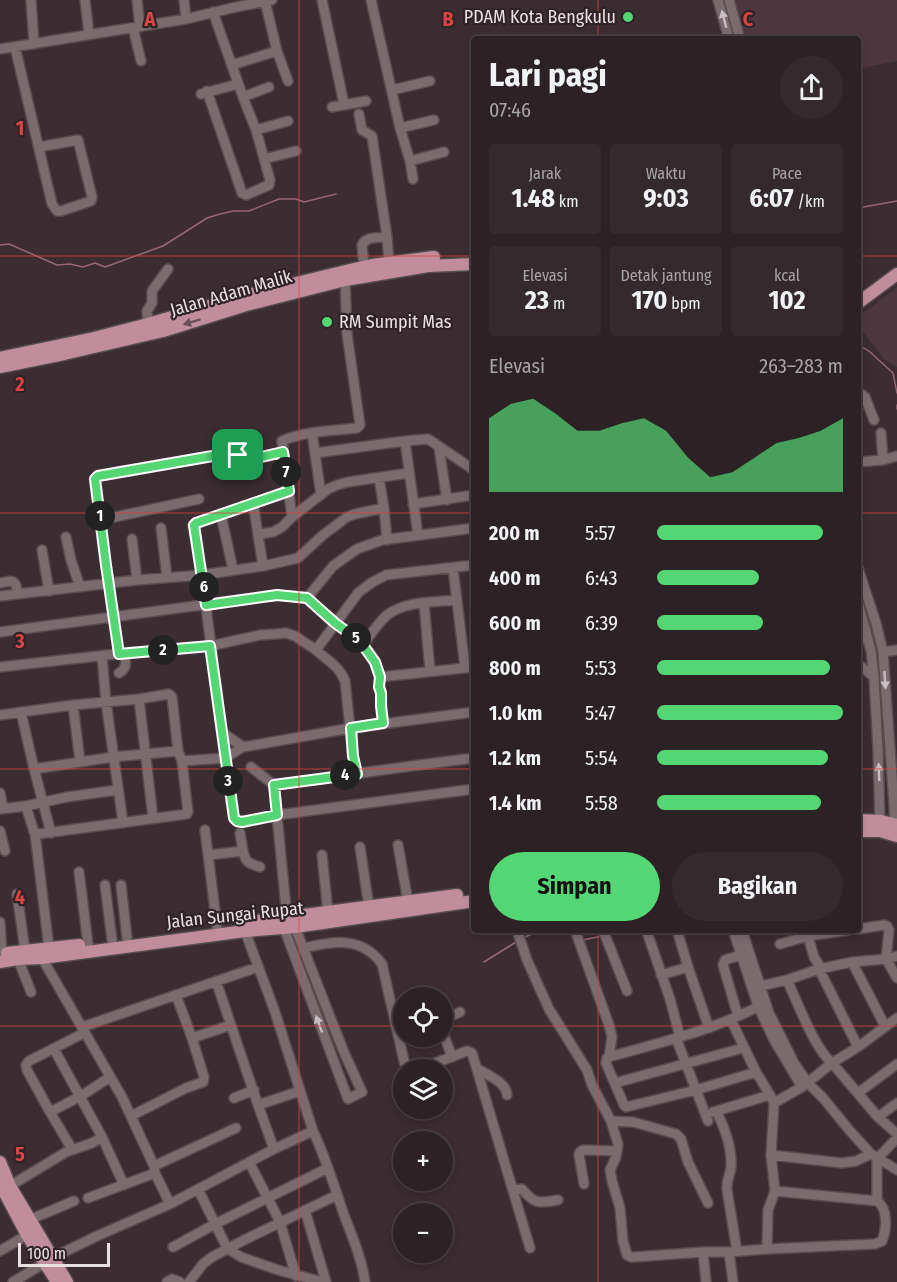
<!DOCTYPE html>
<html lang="id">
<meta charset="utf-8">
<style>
body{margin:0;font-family:"Fira Sans Condensed",sans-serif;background:#342a2d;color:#f1f3f6;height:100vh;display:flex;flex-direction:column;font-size:22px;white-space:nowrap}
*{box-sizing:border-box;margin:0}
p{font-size:20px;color:#a6a4a7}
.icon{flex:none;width:33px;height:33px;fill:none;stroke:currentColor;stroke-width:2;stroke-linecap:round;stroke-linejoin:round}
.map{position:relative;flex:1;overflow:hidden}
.sheet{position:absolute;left:471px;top:36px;width:390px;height:897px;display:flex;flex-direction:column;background:#2c2225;border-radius:6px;box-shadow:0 3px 9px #0003,0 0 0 2px #483f42}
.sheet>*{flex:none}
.controls{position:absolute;left:393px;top:987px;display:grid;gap:12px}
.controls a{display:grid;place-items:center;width:60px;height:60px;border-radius:50%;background:#2c2225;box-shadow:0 3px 9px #0003,0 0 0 2px #483f42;font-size:30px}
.scale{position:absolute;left:18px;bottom:15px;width:92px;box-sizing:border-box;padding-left:6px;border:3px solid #e9e0e2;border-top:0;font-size:16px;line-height:21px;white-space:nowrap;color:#e9e0e2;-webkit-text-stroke:4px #312428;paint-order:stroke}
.pin{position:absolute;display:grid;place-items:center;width:51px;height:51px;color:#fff;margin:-26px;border-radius:12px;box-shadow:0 3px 9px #0006}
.km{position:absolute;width:30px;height:30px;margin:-15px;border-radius:50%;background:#222;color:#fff;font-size:16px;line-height:30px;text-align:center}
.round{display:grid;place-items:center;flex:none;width:63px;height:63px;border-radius:32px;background:#342a2d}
.headline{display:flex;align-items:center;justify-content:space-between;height:102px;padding:0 18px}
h1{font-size:33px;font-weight:700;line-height:45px}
.figures{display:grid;grid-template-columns:repeat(3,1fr);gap:9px;height:102px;padding:6px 18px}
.figures div{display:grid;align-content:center;border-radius:6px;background:#342a2d;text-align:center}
.figures b{font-size:26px;font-weight:700}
.figures small{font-size:16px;font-weight:400}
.figures p{font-size:16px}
.chart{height:168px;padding:12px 18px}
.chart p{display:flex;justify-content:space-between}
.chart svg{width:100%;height:108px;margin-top:6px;fill:#53d673;opacity:.7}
.button{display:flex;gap:12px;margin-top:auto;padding:12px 18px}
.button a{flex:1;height:69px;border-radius:36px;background:#53d673;color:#111;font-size:24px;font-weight:700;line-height:69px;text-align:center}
.button a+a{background:#342a2d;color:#f1f3f6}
ul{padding:0 18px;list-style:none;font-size:20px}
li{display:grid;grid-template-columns:96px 72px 1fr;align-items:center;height:45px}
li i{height:15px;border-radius:8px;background:#53d673}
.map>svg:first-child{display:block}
.built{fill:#4c373e}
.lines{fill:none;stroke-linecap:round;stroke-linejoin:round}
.stream{stroke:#976575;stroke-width:1.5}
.minor-casing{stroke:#564b4d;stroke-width:12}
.major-casing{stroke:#564b4d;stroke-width:15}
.minor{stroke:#7a6b6f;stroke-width:9}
.major{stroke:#c18d9d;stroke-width:12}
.oneway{fill:#c8bdc0}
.oneway2{fill:#6b4e57}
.route-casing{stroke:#fff;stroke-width:12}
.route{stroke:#53d673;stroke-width:8}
.grid{fill:none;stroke:#d94444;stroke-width:1.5;stroke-opacity:0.55}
.poi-dot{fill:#53d673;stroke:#312428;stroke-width:2}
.labels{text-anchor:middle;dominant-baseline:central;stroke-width:4.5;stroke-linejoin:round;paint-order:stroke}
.poi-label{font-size:18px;fill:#e9e0e2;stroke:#312428;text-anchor:end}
.street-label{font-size:18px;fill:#e9e0e2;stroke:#312428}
.grid-label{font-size:20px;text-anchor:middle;font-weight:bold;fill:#d94444;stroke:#312428;stroke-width:4.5;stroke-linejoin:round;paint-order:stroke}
</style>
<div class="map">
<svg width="897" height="1282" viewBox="0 0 897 1282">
<rect width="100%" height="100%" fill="#3b2d31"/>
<path class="built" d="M733 0H897V61L858 69V39H744Z
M897 287V367L884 359 858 325V317Z"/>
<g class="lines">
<path class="stream" d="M858 208 897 201
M0 245 9 244 57 265 70 264 83 267 95 263 105 267 163 246 207 218 220 214 233 211H249L279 199H296L304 202 336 194
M858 344 870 352 893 373 897 393
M897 405V409
M610 934 626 930
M523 938 541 930
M583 940 602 936
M484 962 516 942"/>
<defs>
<path id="minor" d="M31 0 34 44
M85 0 89 34
M137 0 140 27
M184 0 186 19
M322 0 344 104
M371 0 400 128 410 161 413 179
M718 0 729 39
M729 0 740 39
M265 1 277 51 288 81
M133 28 141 61
M15 47 52 204 57 211H61L91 201 92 197 78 140 39 147
M0 49 186 19 236 7 272 0
M232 65 277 51
M392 90 430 81
M207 91 242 193 246 195 269 185 270 180 256 130 243 97 213 12
M201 94 238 84
M243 97 269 87
M332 107 366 101
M359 114 362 130 372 136 387 237
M400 128 434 120
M256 130 288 121
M264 159 296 151
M410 161 444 152
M364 267 362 245C366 236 379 238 387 237L389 263
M148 324 147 311 152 303V291L168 269
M858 392 865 397 874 420
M312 433 321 495
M405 441 418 535
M439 448 447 500
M315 453 405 441 428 439 471 468 474 471
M883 460 897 456
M858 462 883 460 881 433
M379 478 384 508 355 514 347 517 323 535 298 558 263 566 202 575 225 758 234 818 237 821 241 823 277 815 474 789
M253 503 263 566
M413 504 474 495
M384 508 387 540
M221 515 233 570
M292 517 282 441C304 431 332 431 357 428L360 425 347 334 345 280
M101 520 95 482 98 476 224 454H236L242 461H247L283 452
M161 528 167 577
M259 534 273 532 282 527 292 517 328 489 337 485 348 482 409 473
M66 537 71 560 80 587
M132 539 137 580
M42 550 49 591
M453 568 465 667
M858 568 876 623 883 652 894 804 895 828
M0 583C14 580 15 579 18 594
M0 596 137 580 202 575 193 526 195 524 289 491
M307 598 333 566 357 549 382 540 474 528
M858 602 871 651 874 677 878 749 880 825
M424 603 430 671
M0 632 277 595 307 598 335 623 360 641 375 662 380 677 379 687 381 693 383 723
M858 643 866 631
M363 645C370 635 378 623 387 615 405 601 434 602 457 600
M316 650C327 660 340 667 345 681L353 756 357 774
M883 652 897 650
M119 654 106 565 101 520 199 499
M102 656 106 702 123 823
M858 664 874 677
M0 667 125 653 210 646 260 635 275 634 286 633 295 636 316 650 358 593 371 583 386 575 474 565
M119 673C128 668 125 662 125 653
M380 677 474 667
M139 699 153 818
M73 705 80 761
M21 712 34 769 51 833
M0 715 73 705 139 699 169 694 172 697 178 751 182 761 188 812 187 814 38 834 34 832 26 806
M223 733 243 747
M182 761 225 758 243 747 351 728 474 712
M251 767 274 785C341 776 407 766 474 758
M34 769 113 757 178 751
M274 785 287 918
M0 793 3 808
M0 809 26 806 67 797 117 790
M205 830 217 927
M0 831 5 851
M35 834 49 948
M398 845 408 902
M360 847 369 907
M243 851C246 863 248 863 260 867
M208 855 243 851 240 833
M322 855 328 912
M79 872 88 944
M105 885 112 940
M121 885 127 938
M17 894 25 950
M0 922 2 954
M284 928 348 1099 362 1092 343 1050 295 927
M858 929 884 925 887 926 889 930 886 959 897 978
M517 930 527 960 549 1009 587 1070 592 1085 611 1121 618 1144 616 1157 610 1170 612 1181 620 1208 623 1241 627 1255 631 1257H634L703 1252H729L733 1282
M575 930 609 1025 612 1037 609 1057 607 1058 606 1063 624 1105 626 1107 696 1090 756 1072
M603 930 627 991
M677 930 688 967 709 1028
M733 930 758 1006 774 1040 802 1087
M742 930 769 1013 794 1063 808 1083 823 1098 850 1131 871 1154 897 1170
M245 931 275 1012 313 1131C326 1158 334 1186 344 1215 352 1236 362 1259 365 1282
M648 935 670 999 680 1037
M808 936 849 930
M780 944 808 936 814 957 819 965V969L858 1047
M304 948C333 941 362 936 382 964L404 1061C405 1064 405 1067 409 1069 416 1072 458 1054 467 1051L472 1053 530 1248
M41 954 42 958 122 1097 154 1166 155 1173 170 1204
M18 959 31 992
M852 962 885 1026
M661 975 688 967
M787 980C798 1003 814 1048 832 1063L878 1117 897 1134
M216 981 258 1105 300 1091
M756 987 787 980 819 969 852 962 886 959 897 956
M738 1016 723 965 725 960 747 953
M442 1021 460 1012
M82 1027 258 967
M442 1030 452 1057
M192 1038 231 1025
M676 1038 708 1121
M54 1049 102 1137 124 1185
M609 1057C662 1042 715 1030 763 1004
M478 1069C489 1076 506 1082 507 1095
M615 1083 743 1048
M858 1093 897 1064
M234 1098 254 1090
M774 1103 802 1087 832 1063 858 1047 897 1018
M258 1105 274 1149
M50 1112 81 1096 110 1077
M713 1112 770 1095
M717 1112C725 1130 732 1147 731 1167 730 1177 726 1179 727 1190L737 1251
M131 1116 186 1088 203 1082 204 1077 192 1038 176 995
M878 1117 897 1103
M611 1121 633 1122 676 1134 681 1139 688 1162 708 1203
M72 1149 50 1112 27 1070 26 1065 29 1061 84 1033
M771 1155 842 1163 856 1161 871 1154
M249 1162 280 1222 296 1276
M154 1166 236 1128
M584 1184 579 1155 580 1152 583 1150 617 1151
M10 1186 66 1152 92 1143 102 1137
M198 1189 227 1248 241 1257 278 1270 323 1282
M513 1190 522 1189C535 1205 540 1203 558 1200
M88 1198 155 1173
M877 1201V1159L897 1138
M305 1210 326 1282
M29 1220 74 1201
M173 1247 215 1224 328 1168
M767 1249 875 1244 882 1241C887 1229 888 1208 877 1201L775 1191
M0 1251 27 1235
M703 1252 706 1282
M729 1252 767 1249 768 1210 775 1191 771 1155 774 1103 770 1095 756 1072 731 1020
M13 1282 56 1256 97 1236 170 1204 274 1149 313 1131
M167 1282 172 1279 180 1282
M189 1282 203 1264 212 1257 244 1240 337 1195"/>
<path id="major" d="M858 303 897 274
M0 358 94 338 148 324 244 296 350 270 372 265 434 257
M0 367 64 354 163 331 246 305 345 280 428 266 474 264
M858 820 881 821 897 825
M858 831H880L897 836
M242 923 457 895
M7 953 79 945
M0 962 18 959 42 958 245 931 295 927 474 901
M0 1162 10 1186 67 1282
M0 1184 27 1235 57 1282"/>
</defs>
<use href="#minor" class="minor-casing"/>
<use href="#major" class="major-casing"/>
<use href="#minor" class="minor"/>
<use href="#major" class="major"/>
</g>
<defs><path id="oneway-solid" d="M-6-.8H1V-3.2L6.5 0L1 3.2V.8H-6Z" transform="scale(1.5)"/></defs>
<g class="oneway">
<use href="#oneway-solid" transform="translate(724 19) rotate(-105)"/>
<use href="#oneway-solid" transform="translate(885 680) rotate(86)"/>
<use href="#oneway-solid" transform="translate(879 772) rotate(-92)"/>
<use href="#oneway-solid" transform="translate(319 1024) rotate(-110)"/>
</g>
<use class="oneway2" href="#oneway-solid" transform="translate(192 322) rotate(163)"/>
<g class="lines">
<defs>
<path id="route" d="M283 452 289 491 196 523 194 525 206 605 277 595 307 598 335 623 360 641 375 662 380 677 379 687 381 693V706L383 723 351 728 353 756 357 774 274 785 277 815 242 822 237 821 234 818 210 646 119 654 106 565 95 479 98 476 224 454H236L244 461Z"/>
</defs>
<use href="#route" class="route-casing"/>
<use href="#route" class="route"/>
</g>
<path class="grid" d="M299 0V1282M598 0V39M0 256H474M858 256H897M0 513H474M858 513H897M0 769H474M858 769H897M598 930V1282M0 1026H404M442 1026H897"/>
<g class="poi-dot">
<circle cx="628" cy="17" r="6"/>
<circle cx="327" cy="322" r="6"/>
</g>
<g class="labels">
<g class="poi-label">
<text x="616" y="17">PDAM Kota Bengkulu</text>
<text x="339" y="322" text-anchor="start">RM Sumpit Mas</text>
</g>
<g class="street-label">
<text transform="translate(231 293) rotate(-16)">Jalan Adam Malik</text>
<text transform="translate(235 915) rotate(-6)">Jalan Sungai Rupat</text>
</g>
</g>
<g class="grid-label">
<text x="150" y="26">A</text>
<text x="448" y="26">B</text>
<text x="748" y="26">C</text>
<text x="20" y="135">1</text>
<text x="20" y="391">2</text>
<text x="20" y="648">3</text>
<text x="20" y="904">4</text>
<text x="20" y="1161">5</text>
</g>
</svg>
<div class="controls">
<a><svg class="icon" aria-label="locate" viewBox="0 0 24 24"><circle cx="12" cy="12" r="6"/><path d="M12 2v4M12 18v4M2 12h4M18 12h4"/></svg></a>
<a><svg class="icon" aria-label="layers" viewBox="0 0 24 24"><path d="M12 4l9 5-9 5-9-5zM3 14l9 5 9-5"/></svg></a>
<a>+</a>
<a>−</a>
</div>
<div class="scale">100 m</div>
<div class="pin" style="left:238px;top:455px;background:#1e9e55"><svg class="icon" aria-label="arrive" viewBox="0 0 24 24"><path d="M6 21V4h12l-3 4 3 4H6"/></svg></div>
<b class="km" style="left:100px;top:516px">1</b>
<b class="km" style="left:163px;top:650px">2</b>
<b class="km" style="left:228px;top:781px">3</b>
<b class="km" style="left:345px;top:775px">4</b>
<b class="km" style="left:356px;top:638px">5</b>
<b class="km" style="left:204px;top:587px">6</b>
<b class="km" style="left:286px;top:472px">7</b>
<section class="sheet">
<div class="headline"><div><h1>Lari pagi</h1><p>07:46</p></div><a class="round"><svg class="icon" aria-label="share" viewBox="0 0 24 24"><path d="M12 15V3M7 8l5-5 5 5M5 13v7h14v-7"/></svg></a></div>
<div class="figures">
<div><p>Jarak</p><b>1.48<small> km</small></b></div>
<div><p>Waktu</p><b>9:03</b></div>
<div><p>Pace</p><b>6:07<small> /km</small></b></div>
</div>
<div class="figures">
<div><p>Elevasi</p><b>23<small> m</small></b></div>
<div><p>Detak jantung</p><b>170<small> bpm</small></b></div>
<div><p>kcal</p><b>102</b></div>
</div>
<div class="chart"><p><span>Elevasi</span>263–283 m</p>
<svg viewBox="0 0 160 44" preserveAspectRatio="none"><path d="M0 44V14L10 8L20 6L30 12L40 19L50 19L60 16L70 14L80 19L90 30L100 38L110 36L120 30L130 24L140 22L150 19L160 14V44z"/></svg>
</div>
<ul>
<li><b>200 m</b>5:57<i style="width:89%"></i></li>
<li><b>400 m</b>6:43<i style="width:55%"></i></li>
<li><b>600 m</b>6:39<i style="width:57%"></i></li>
<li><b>800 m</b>5:53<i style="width:93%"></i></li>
<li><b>1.0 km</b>5:47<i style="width:100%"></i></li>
<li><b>1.2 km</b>5:54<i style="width:92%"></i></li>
<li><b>1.4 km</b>5:58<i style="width:88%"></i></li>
</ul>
<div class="button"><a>Simpan</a><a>Bagikan</a></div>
</section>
</div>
